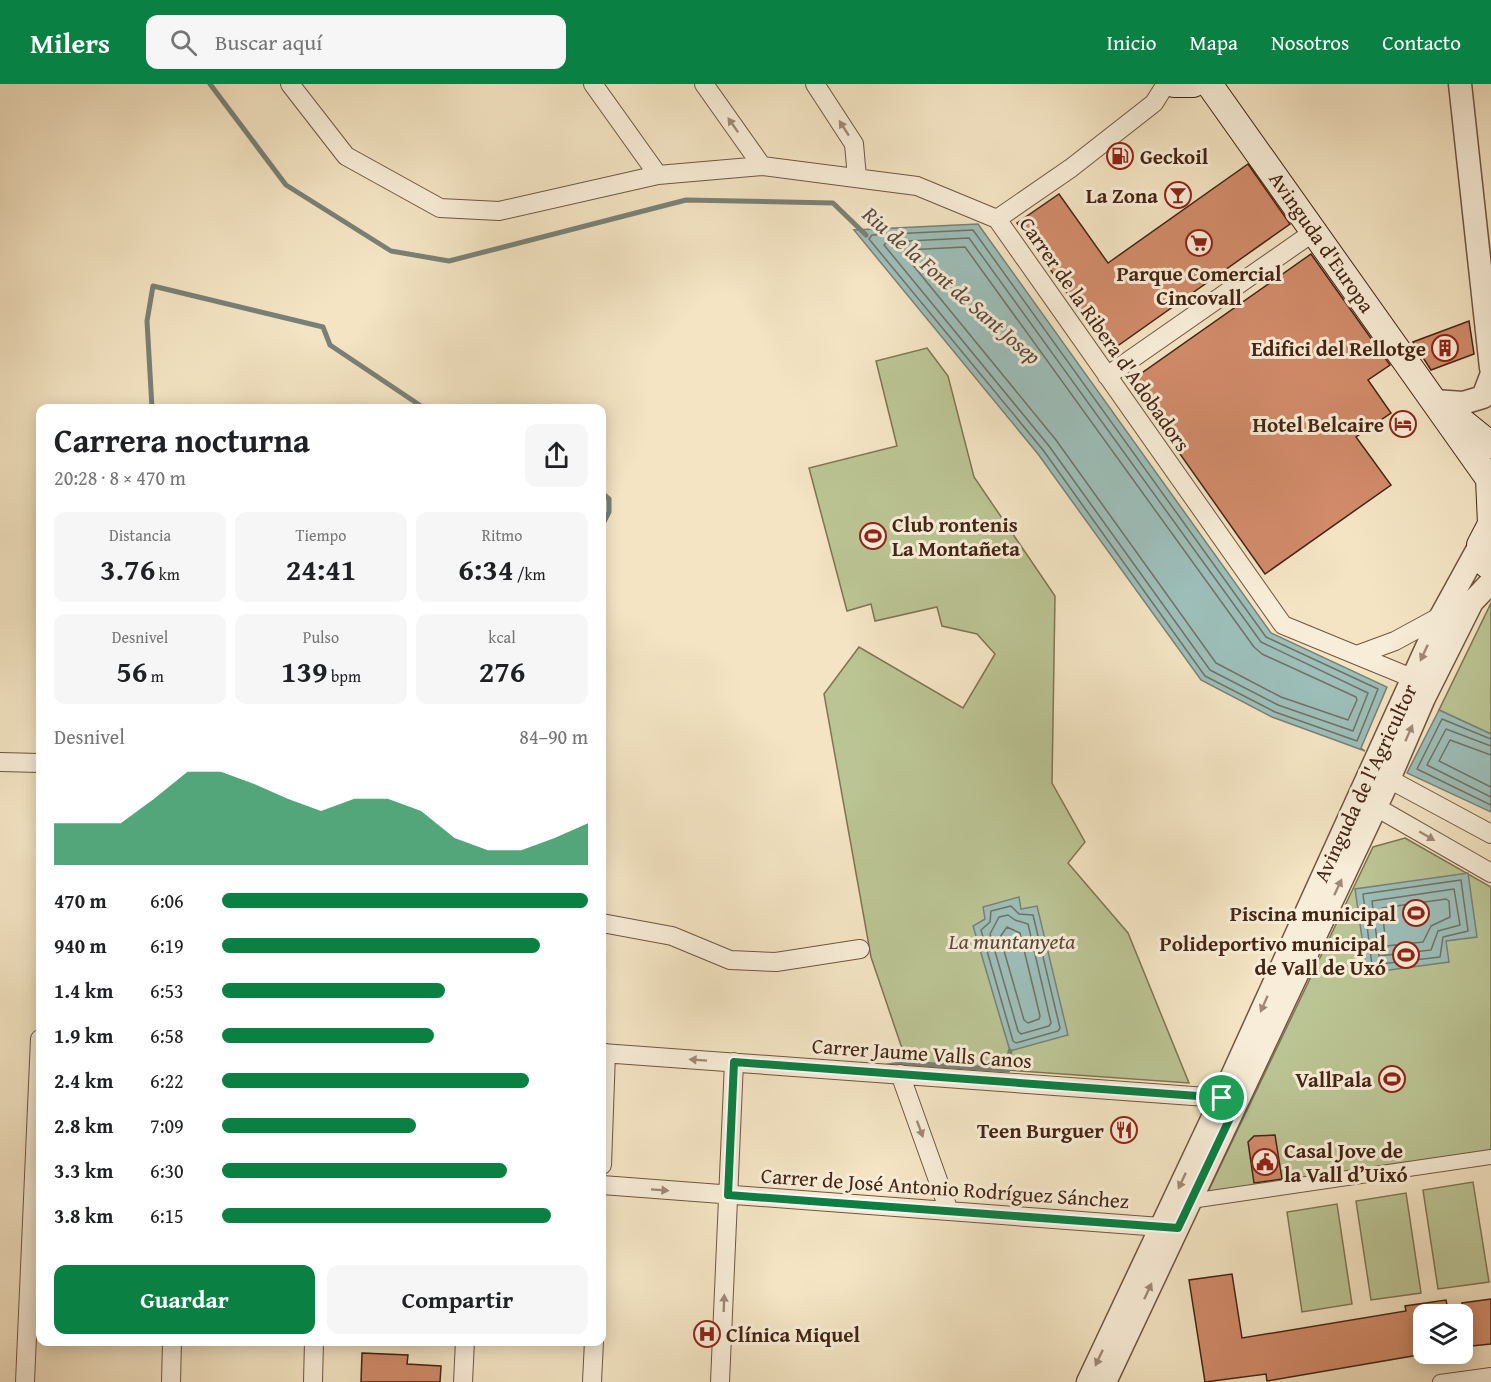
<!DOCTYPE html>
<html lang="es">
<meta charset="utf-8">
<style>
body{margin:0;font-family:"Gentium Book Plus",serif;background:#f6f6f6;color:#202124;height:100vh;display:flex;flex-direction:column;font-size:22px;white-space:nowrap}
*{box-sizing:border-box;margin:0}
p{font-size:20px;color:#757577}
.icon{flex:none;width:33px;height:33px;fill:none;stroke:currentColor;stroke-width:2;stroke-linecap:round;stroke-linejoin:round}
.map{position:relative;flex:1;overflow:hidden}
.details{position:absolute;left:36px;top:320px;width:570px;height:942px;display:flex;flex-direction:column;background:#fff;border-radius:12px;box-shadow:0 3px 15px #0003}
.details>*{flex:none}
.fabs{position:absolute;left:1413px;top:1220px;display:grid;gap:12px}
.fabs a{display:grid;place-items:center;width:60px;height:60px;border-radius:12px;background:#fff;box-shadow:0 3px 15px #0003;font-size:30px}
.pin{position:absolute;display:grid;place-items:center;width:51px;height:51px;color:#fff;margin:-26px;border:3px solid #fff;border-radius:50%;box-shadow:0 2px 6px #0007}
.round{display:grid;place-items:center;flex:none;width:63px;height:63px;border-radius:12px;background:#f6f6f6}
.summary{display:flex;align-items:center;justify-content:space-between;height:102px;padding:0 18px}
h1{font-size:33px;font-weight:700;line-height:45px}
.stats{display:grid;grid-template-columns:repeat(3,1fr);gap:9px;height:102px;padding:6px 18px}
.stats div{display:grid;align-content:center;border-radius:12px;background:#f6f6f6;text-align:center}
.stats b{font-size:30px;font-weight:700}
.stats small{font-size:16px;font-weight:400}
.stats p{font-size:16px}
.chart{height:168px;padding:12px 18px}
.chart p{display:flex;justify-content:space-between}
.chart svg{width:100%;height:108px;margin-top:6px;fill:#0b8043;opacity:.7}
.action{display:flex;gap:12px;margin-top:auto;padding:12px 18px}
.action a{flex:1;height:69px;border-radius:12px;background:#0b8043;color:#fff;font-size:24px;font-weight:700;line-height:69px;text-align:center}
.action a+a{background:#f6f6f6;color:#202124}
ul{padding:0 18px;list-style:none;font-size:20px}
li{display:grid;grid-template-columns:96px 72px 1fr;align-items:center;height:45px}
li i{height:15px;border-radius:8px;background:#0b8043}
header{display:flex;align-items:center;gap:36px;box-sizing:border-box;height:84px;padding:0 30px;background:#0b8043;color:#fff}
header strong{font-size:28px}
nav{display:flex;gap:33px;margin-inline-start:auto;font-size:21px}
.search{width:420px;height:54px;background:#f6f6f6;display:flex;align-items:center;gap:15px;box-sizing:border-box;padding:0 21px;border-radius:12px;color:#757577;font-size:22px}
.map>svg:first-child{display:block}
.green{fill:#bbc494;stroke:#807454;stroke-width:1.5}
.water{fill:#9dbeb9;stroke:#798177;stroke-width:1.5}
.lines{fill:none;stroke-linecap:round;stroke-linejoin:round}
.shore{stroke:#707266;stroke-width:1.5}
.stream{stroke:#798177;stroke-width:5}
.building{fill:#d18b6a;stroke:#442514;stroke-width:1.5}
.pedestrian-casing{stroke:#705540;stroke-width:16}
.minor-casing{stroke:#705540;stroke-width:20}
.tertiary-casing{stroke:#705540;stroke-width:25}
.secondary-casing{stroke:#442514;stroke-width:28}
.pedestrian{stroke:#f8edd8;stroke-width:14}
.minor{stroke:#f8edd8;stroke-width:18}
.tertiary{stroke:#f8edd8;stroke-width:22}
.secondary{stroke:#f8edd8;stroke-width:26}
.oneway{fill:#9e8976}
.route-casing{stroke:#fff;stroke-width:12}
.route{stroke:#0b8043;stroke-width:8}
.labels{text-anchor:middle;dominant-baseline:central;stroke-width:6;stroke-linejoin:round;paint-order:stroke}
.poi-label{font-size:21px;font-weight:bold;fill:#442514;stroke:#f8edd8;text-anchor:end}
.street-label{font-size:21px;fill:#442514;stroke:#f8edd8}
.water-label{font-size:22px;font-style:italic;fill:#5a4b3d;stroke:#f8edd8}
</style>
<header>
<strong>Milers</strong>
<div class="search"><svg class="icon" aria-label="search" viewBox="0 0 24 24"><circle cx="10" cy="10" r="6"/><path d="M15 15l6 6"/></svg>Buscar aquí</div>
<nav><a>Inicio</a><a>Mapa</a><a>Nosotros</a><a>Contacto</a></nav>
</header>
<div class="map">
<svg width="1491" height="1298" viewBox="0 0 1491 1298">
<rect width="100%" height="100%" fill="#f4e4c3"/>
<filter id="stains"><feTurbulence type="fractalNoise" baseFrequency=".00333" numOctaves="4"/><feColorMatrix values="0 0 0 0 .2 0 0 0 0 .09 0 0 0 0 .02 0 0 0 .5 -.17"/></filter>
<radialGradient id="worn" r=".72"><stop offset=".6" stop-color="#630" stop-opacity="0"/><stop offset="1" stop-color="#630" stop-opacity=".3"/></radialGradient>
<path class="green" d="M927 264 948 292 974 393 1055 512 1052 699 1085 758 1068 779 1128 849 1189 999 907 979 871 873 824 610 859 563 963 624 995 570 977 550 942 542 937 523 875 537 871 520 847 527 809 384 897 362 876 277Z
M1491 519V650L1439 626Z
M1405 754 1491 803V1068L1206 1112 1373 763Z
M1473 1098 1489 1198 1438 1205 1423 1106Z
M1406 1109 1421 1209 1371 1216 1356 1117Z
M1337 1120 1352 1220 1302 1228 1287 1128Z"/>
<path class="water" d="M978 140 1271 549 1387 603 1361 664 1365 667 1272 633 1201 596 1038 370 854 146Z
M1439 626 1491 650V728L1407 689Z
M1468 789 1477 853 1446 857 1449 878 1367 889 1355 805Z
M1019 813 1021 825 1037 822 1068 951 1010 967 973 842 985 835 983 823Z"/>
<g class="lines">
<path class="shore" d="M973 146 1266 553 1378 605 1357 657 1275 628 1205 592 1043 366 869 155 872 151Z
M969 154 1261 558 1368 609 1353 647 1278 621 1210 586 1049 362 884 161 887 158Z
M965 163 1254 563 1262 570 1356 613 1357 616 1348 636 1281 613 1216 579 1056 356 903 169 905 166Z
M1491 655 1442 635 1417 685 1491 721
M1491 662 1446 645 1427 681 1491 713
M1491 671 1450 656 1439 677 1491 703
M1461 796 1468 847 1443 853 1440 873 1372 881 1363 810Z
M1454 805 1460 841 1438 847 1431 866 1379 872 1372 817Z
M1446 815 1449 817 1450 833 1431 842 1423 858 1386 862 1382 824Z
M1011 822 1019 830 1033 831 1060 944 1058 947 1016 959 1013 957 981 846 990 838 991 827Z
M1008 831 1015 836 1028 840 1051 939 1049 942 1021 950 1018 947 990 850 999 833Z
M1007 843 1020 849 1040 932 1039 935 1028 939 1024 936 1000 853Z"/>
<path class="stream" d="M210 0 286 101 391 167 449 177 686 116 833 119 866 151
M152 324 147 237 153 202 323 243 330 261 424 324
M602 409 609 415V428L602 442
M887 982 907 979 1008 986 1010 967"/>
</g>
<path class="building" d="M1248 80 1290 140 1109 268 1017 139 1059 110 1108 179Z
M1311 170 1390 281 1368 296 1391 329 1356 353 1391 401 1265 490 1129 298Z
M1469 237 1474 270 1431 286 1413 258Z
M1275 1051 1282 1095 1254 1099 1248 1058 1254 1052Z
M1232 1190 1242 1254 1406 1227 1405 1222 1446 1216 1449 1230H1424V1270L1267 1297 1266 1290 1205 1298 1189 1196Z
M1491 1215V1260L1462 1263V1219Z
M362 1269 408 1271 407 1280 441 1282 440 1298H361Z"/>
<g class="lines">
<defs>
<path id="pedestrian" d="M1191 1117 1491 1073
M1440 1298 1491 1291"/>
<path id="minor" d="M290 0 346 72 440 124 499 127 658 91 762 82 917 102 997 135 1283 541 1412 594
M593 0 658 91
M704 0 762 82
M815 0 854 60 857 93
M997 135 1071 84 1154 19 1166 0
M1107 292 1315 147
M1357 571 1395 557 1441 532
M0 678 40 679
M1389 695 1491 750
M1376 723 1491 789
M602 839 672 852 730 876 776 878 860 865
M602 969 1234 1015
M900 990 949 1127
M602 1081 606 969
M602 1101 1174 1144
M25 1298 40 955
M171 1298 172 1257
M313 1298 314 1257
M463 1298 465 1257
M592 1298 594 1257
M720 1298 734 978"/>
<path id="tertiary" d="M1460 0 1491 284
M1434 317 1463 319 1483 313 1491 292
M1088 1298 1222 1014 1441 532 1480 461
M1105 1298 1389 695 1424 614 1472 518 1491 498"/>
<path id="secondary" d="M1174 0H1193
M1209 0 1489 395 1491 440
M1454 331 1491 361
M1491 440 1480 461 1485 479 1491 484"/>
</defs>
<use href="#pedestrian" class="pedestrian-casing"/>
<use href="#minor" class="minor-casing"/>
<use href="#tertiary" class="tertiary-casing"/>
<use href="#secondary" class="secondary-casing"/>
<use href="#pedestrian" class="pedestrian"/>
<use href="#minor" class="minor"/>
<use href="#tertiary" class="tertiary"/>
<use href="#secondary" class="secondary"/>
</g>
<defs><path id="oneway-solid" d="M-6-.8H1V-3.2L6.5 0L1 3.2V.8H-6Z" transform="scale(1.5)"/></defs>
<g class="oneway">
<use href="#oneway-solid" transform="translate(733 41) rotate(-125)"/>
<use href="#oneway-solid" transform="translate(844 44) rotate(-123)"/>
<use href="#oneway-solid" transform="translate(1424 569) rotate(115)"/>
<use href="#oneway-solid" transform="translate(1409 649) rotate(-66)"/>
<use href="#oneway-solid" transform="translate(1427 752) rotate(30)"/>
<use href="#oneway-solid" transform="translate(1338 803) rotate(-65)"/>
<use href="#oneway-solid" transform="translate(1264 920) rotate(114)"/>
<use href="#oneway-solid" transform="translate(698 976) rotate(-176)"/>
<use href="#oneway-solid" transform="translate(920 1045) rotate(70)"/>
<use href="#oneway-solid" transform="translate(1182 1097) rotate(115)"/>
<use href="#oneway-solid" transform="translate(660 1106) rotate(4)"/>
<use href="#oneway-solid" transform="translate(1148 1207) rotate(-65)"/>
<use href="#oneway-solid" transform="translate(724 1219) rotate(-88)"/>
<use href="#oneway-solid" transform="translate(1099 1274) rotate(115)"/>
</g>
<g class="lines">
<defs>
<path id="route" d="M734 978 1239 1015 1178 1144 728 1111Z"/>
</defs>
<use href="#route" class="route-casing"/>
<use href="#route" class="route"/>
</g>
<defs>
<symbol id="fuel-ring" viewBox="-11 -11 22 22"><circle r="9.5" fill="#f8edd8" stroke="#8f2418" stroke-width="1.5"/><path d="M-5.5-6h7V0h2V4h1.3V-2.5L3-4.5l.8-.8L6-3V5H2.5V1h-1V6h-7ZM-4.2-4.7v3.2H.2V-4.7Z" fill="#8f2418"/></symbol>
<symbol id="bar-ring" viewBox="-11 -11 22 22"><circle r="9.5" fill="#f8edd8" stroke="#8f2418" stroke-width="1.5"/><path d="M-6-5H6L.8 .8V4.5H3.5V6h-7V4.5H-.8V.8Z" fill="#8f2418"/></symbol>
<symbol id="supermarket-ring" viewBox="-11 -11 22 22"><circle r="9.5" fill="#f8edd8" stroke="#8f2418" stroke-width="1.5"/><path d="M-6-5.5h2.5l.6 2H6L4.5 2H-2.5L-4.4-4H-6ZM-1.5 3.2a1.3 1.3 0 1 0 .1 0ZM3 3.2a1.3 1.3 0 1 0 .1 0Z" fill="#8f2418"/></symbol>
<symbol id="building-ring" viewBox="-11 -11 22 22"><circle r="9.5" fill="#f8edd8" stroke="#8f2418" stroke-width="1.5"/><path d="M-4-6H4V6H1V3H-1V6H-4ZM-2.5-4.3h1.7v1.8h-1.7ZM.8-4.3h1.7v1.8H.8ZM-2.5-1h1.7V.8h-1.7ZM.8-1h1.7V.8H.8Z" fill="#8f2418"/></symbol>
<symbol id="hotel-ring" viewBox="-11 -11 22 22"><circle r="9.5" fill="#f8edd8" stroke="#8f2418" stroke-width="1.5"/><path d="M-6-4.5h1.5V1H6V5H4.5V3h-9V5H-6ZM-4 0a1.8 1.8 0 1 1 3.6 0ZM.5 0V-2.5h3Q6-2.5 6 0Z" fill="#8f2418"/></symbol>
<symbol id="stadium-ring" viewBox="-11 -11 22 22"><circle r="9.5" fill="#f8edd8" stroke="#8f2418" stroke-width="1.5"/><path d="M0-5a6.5 5 0 1 0 0 10a6.5 5 0 1 0 0-10ZM-3.5-1.8h7v3.6h-7Z" fill="#8f2418"/></symbol>
<symbol id="restaurant-ring" viewBox="-11 -11 22 22"><circle r="9.5" fill="#f8edd8" stroke="#8f2418" stroke-width="1.5"/><path d="M-5-6h1v4h1v-4h1v4h1v-4h1v5L-1.5 .5V6h-2V.5L-5-1ZM5-6V6H3V1.5H1.5Q1.5-4 5-6Z" fill="#8f2418"/></symbol>
<symbol id="civic-ring" viewBox="-11 -11 22 22"><circle r="9.5" fill="#f8edd8" stroke="#8f2418" stroke-width="1.5"/><path d="M-.6-6.5H3V-4.5H.6V-3L4-1V1h2V6H-6V1h2V-1L-.6-3ZM-1.2 2.5V6h2.4V2.5Z" fill="#8f2418"/></symbol>
<symbol id="hospital-ring" viewBox="-11 -11 22 22"><circle r="9.5" fill="#f8edd8" stroke="#8f2418" stroke-width="1.5"/><path d="M-5-5h3v3.5h4V-5h3V5h-3V1.5h-4V5h-3Z" fill="#8f2418"/></symbol>
</defs>
<g fill-rule="evenodd">
<use href="#fuel-ring" x="1105" y="57" width="30" height="30"/>
<use href="#bar-ring" x="1163" y="96" width="30" height="30"/>
<use href="#supermarket-ring" x="1184" y="144" width="30" height="30"/>
<use href="#building-ring" x="1430" y="249" width="30" height="30"/>
<use href="#hotel-ring" x="1388" y="325" width="30" height="30"/>
<use href="#stadium-ring" x="858" y="437" width="30" height="30"/>
<use href="#stadium-ring" x="1401" y="814" width="30" height="30"/>
<use href="#stadium-ring" x="1391" y="856" width="30" height="30"/>
<use href="#stadium-ring" x="1377" y="980" width="30" height="30"/>
<use href="#restaurant-ring" x="1109" y="1031" width="30" height="30"/>
<use href="#civic-ring" x="1250" y="1063" width="30" height="30"/>
<use href="#hospital-ring" x="692" y="1235" width="30" height="30"/>
</g>
<g class="labels">
<g class="poi-label">
<text x="1140" y="72" text-anchor="start">Geckoil</text>
<text x="1158" y="111">La Zona</text>
<text x="1199" y="189" text-anchor="middle">Parque Comercial<tspan x="1199" dy="24">Cincovall</tspan></text>
<text x="1426" y="264">Edifici del Rellotge</text>
<text x="1384" y="340">Hotel Belcaire</text>
<text x="892" y="440" text-anchor="start">Club rontenis<tspan x="892" dy="24">La Montañeta</tspan></text>
<text x="1396" y="829">Piscina municipal</text>
<text x="1386" y="859">Polideportivo municipal<tspan x="1386" dy="24">de Vall de Uxó</tspan></text>
<text x="1372" y="995">VallPala</text>
<text x="1104" y="1046">Teen Burguer</text>
<text x="1284" y="1066" text-anchor="start">Casal Jove de<tspan x="1284" dy="24">la Vall d’Uixó</tspan></text>
<text x="726" y="1250" text-anchor="start">Clínica Miquel</text>
</g>
<g class="street-label">
<text transform="translate(1322 158) rotate(55)">Avinguda d'Europa</text>
<text transform="translate(1105 250) rotate(55)">Carrer de la Ribera d'Adobadors</text>
<text transform="translate(1365 699) rotate(-65)">Avinguda de l'Agricultor</text>
<text transform="translate(922 969) rotate(4)">Carrer Jaume Valls Canos</text>
<text transform="translate(945 1104) rotate(4)">Carrer de José Antonio Rodríguez Sánchez</text>
</g>
<g class="water-label">
<text transform="translate(952 201) rotate(41)">Riu de la Font de Sant Josep</text>
<text x="1012" y="857">La muntanyeta</text>
</g>
</g>
<rect width="100%" height="100%" filter="url(#stains)"/>
<rect width="100%" height="100%" fill="url(#worn)"/>
</svg>
<div class="fabs">
<a><svg class="icon" aria-label="layers" viewBox="0 0 24 24"><path d="M12 4l9 5-9 5-9-5zM3 14l9 5 9-5"/></svg></a>
</div>
<div class="pin" style="left:1222px;top:1014px;background:#1e9e55"><svg class="icon" aria-label="arrive" viewBox="0 0 24 24"><path d="M6 21V4h12l-3 4 3 4H6"/></svg></div>
<section class="details">
<div class="summary"><div><h1>Carrera nocturna</h1><p>20:28 · 8 × 470 m</p></div><a class="round"><svg class="icon" aria-label="share" viewBox="0 0 24 24"><path d="M12 15V3M7 8l5-5 5 5M5 13v7h14v-7"/></svg></a></div>
<div class="stats">
<div><p>Distancia</p><b>3.76<small> km</small></b></div>
<div><p>Tiempo</p><b>24:41</b></div>
<div><p>Ritmo</p><b>6:34<small> /km</small></b></div>
</div>
<div class="stats">
<div><p>Desnivel</p><b>56<small> m</small></b></div>
<div><p>Pulso</p><b>139<small> bpm</small></b></div>
<div><p>kcal</p><b>276</b></div>
</div>
<div class="chart"><p><span>Desnivel</span>84–90 m</p>
<svg viewBox="0 0 160 44" preserveAspectRatio="none"><path d="M0 44V27L10 27L20 27L30 17L40 6L50 6L60 11L70 17L80 22L90 17L100 17L110 22L120 33L130 38L140 38L150 33L160 27V44z"/></svg>
</div>
<ul>
<li><b>470 m</b>6:06<i style="width:100%"></i></li>
<li><b>940 m</b>6:19<i style="width:87%"></i></li>
<li><b>1.4 km</b>6:53<i style="width:61%"></i></li>
<li><b>1.9 km</b>6:58<i style="width:58%"></i></li>
<li><b>2.4 km</b>6:22<i style="width:84%"></i></li>
<li><b>2.8 km</b>7:09<i style="width:53%"></i></li>
<li><b>3.3 km</b>6:30<i style="width:78%"></i></li>
<li><b>3.8 km</b>6:15<i style="width:90%"></i></li>
</ul>
<div class="action"><a>Guardar</a><a>Compartir</a></div>
</section>
</div>
